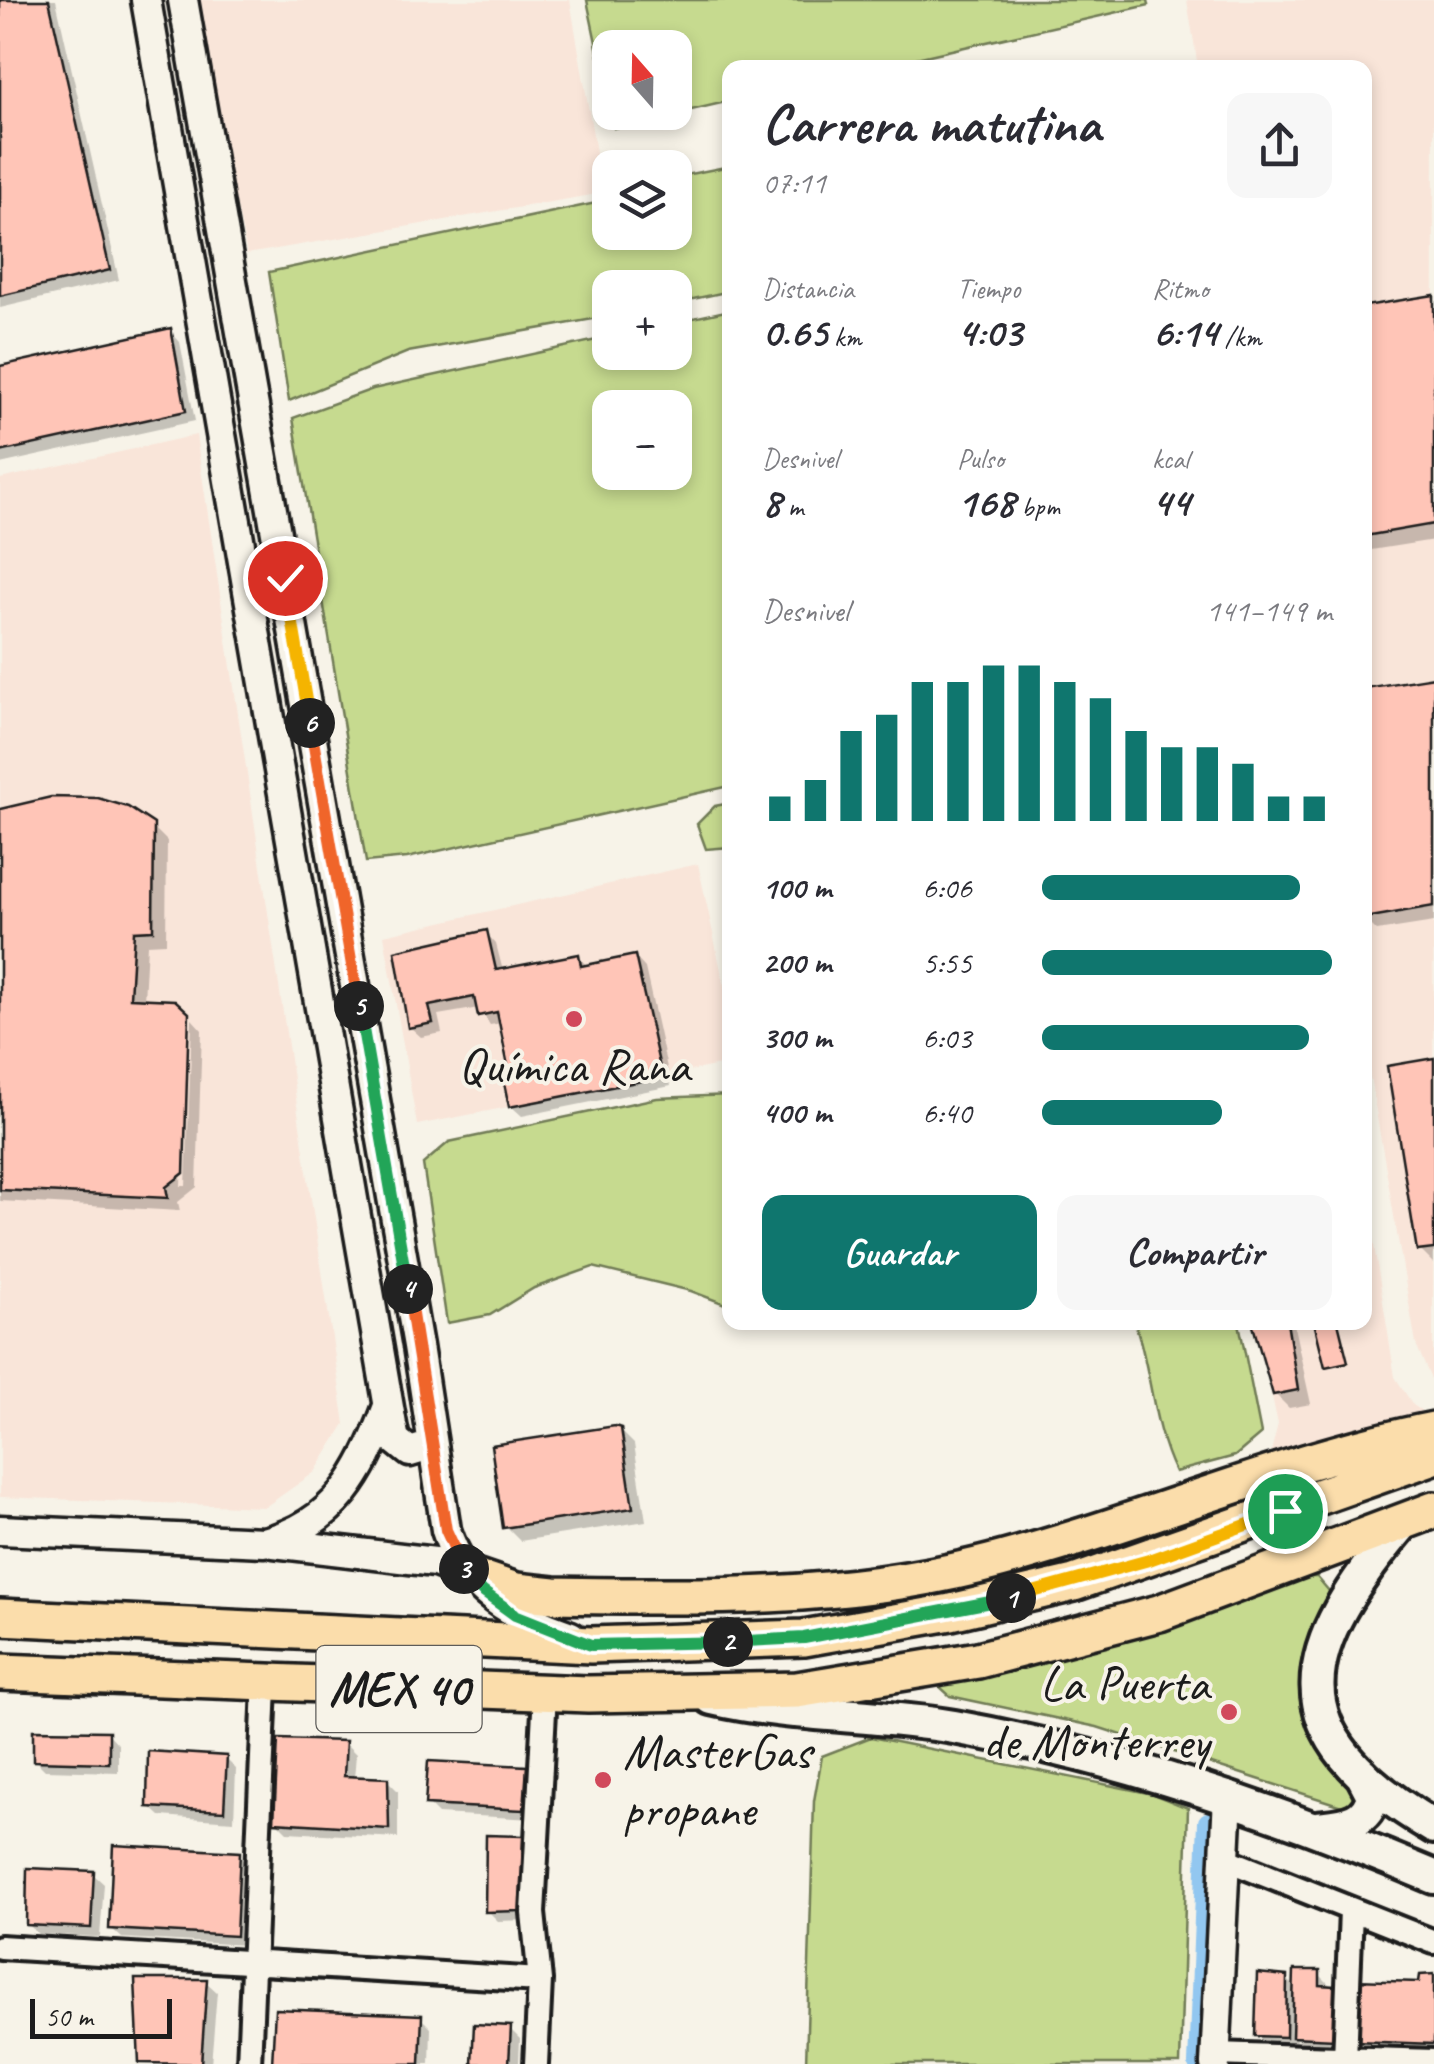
<!DOCTYPE html>
<html lang="es">
<meta charset="utf-8">
<style>
body{margin:0;font-family:Caveat,sans-serif;background:#f7f7f7;color:#2b2b33;height:100vh;display:flex;flex-direction:column;font-size:38px;white-space:nowrap}
*{box-sizing:border-box;margin:0}
p{font-size:32px;color:#7c7c81}
.icon{flex:none;width:55px;height:55px;fill:none;stroke:currentColor;stroke-width:2;stroke-linecap:round;stroke-linejoin:round}
.map{position:relative;flex:1;overflow:hidden}
.panel{position:absolute;left:722px;top:60px;width:650px;height:1270px;display:flex;flex-direction:column;background:#fff;border-radius:20px;box-shadow:0 5px 15px #0003}
.panel>*{flex:none}
.needle{width:65px;rotate:340deg}
.fabs{position:absolute;left:592px;top:30px;display:grid;gap:20px}
.fabs a{display:grid;place-items:center;width:100px;height:100px;border-radius:20px;background:#fff;box-shadow:0 5px 15px #0003;font-size:50px}
.scale{position:absolute;left:30px;bottom:25px;width:142px;box-sizing:border-box;padding-left:10px;border:5px solid #1c1c1c;border-top:0;font-size:28px;line-height:35px;white-space:nowrap;color:#1c1c1c;-webkit-text-stroke:8px #f7f3e8;paint-order:stroke}
.pin{position:absolute;display:grid;place-items:center;width:85px;height:85px;color:#fff;margin:-42px;border:5px solid #fff;border-radius:50%;box-shadow:0 2px 10px #0007}
.km{position:absolute;width:50px;height:50px;margin:-25px;border-radius:50%;background:#222;color:#fff;font-size:28px;line-height:50px;text-align:center}
.round{display:grid;place-items:center;flex:none;width:105px;height:105px;border-radius:20px;background:#f7f7f7}
.headline{display:flex;align-items:center;justify-content:space-between;height:170px;padding:0 40px}
h1{font-size:55px;font-weight:700;line-height:75px}
.stats{display:grid;grid-template-columns:repeat(3,1fr);gap:15px;height:170px;padding:10px 40px}
.stats div{display:grid;align-content:center}
.stats b{font-size:42px;font-weight:700}
.stats small{font-size:28px;font-weight:400}
.stats p{font-size:28px}
.chart{height:280px;padding:20px 40px}
.chart p{display:flex;justify-content:space-between}
.chart svg{width:100%;height:180px;margin-top:10px;stroke:#0f766e;stroke-width:6}
.cta{display:flex;gap:20px;margin-top:auto;padding:20px 40px}
.cta a{flex:1;height:115px;border-radius:20px;background:#0f766e;color:#fff;font-size:40px;font-weight:700;line-height:115px;text-align:center}
.cta a+a{background:#f7f7f7;color:#2b2b33}
ul{padding:0 40px;list-style:none;font-size:32px}
li{display:grid;grid-template-columns:160px 120px 1fr;align-items:center;height:75px}
li i{height:25px;border-radius:12px;background:#0f766e}
.map>svg:first-child{display:block}
.built{fill:#f9e5d9}
.green{fill:#c6da8f;stroke:#717b56;stroke-width:2.5;fill-rule:evenodd}
.shadow{fill:#0003}
.lines{fill:none;stroke-linecap:round;stroke-linejoin:round}
.canal{stroke:#92c7f0;stroke-width:20}
.building{fill:#ffc5b7;stroke:#1c1c1c;stroke-width:2.5}
.minor-casing{stroke:#1c1c1c;stroke-width:30}
.tertiary-casing{stroke:#1c1c1c;stroke-width:35}
.secondary-casing{stroke:#1c1c1c;stroke-width:40}
.primary-casing{stroke:#1c1c1c;stroke-width:42}
.minor{stroke:#f7f3e8;stroke-width:22}
.tertiary{stroke:#f7f3e8;stroke-width:28}
.secondary{stroke:#f7f3e8;stroke-width:32}
.primary{stroke:#fbddab;stroke-width:35}
.split-1-casing{stroke:#fff;stroke-width:20}
.split-2-casing{stroke:#fff;stroke-width:20}
.split-3-casing{stroke:#fff;stroke-width:20}
.split-4-casing{stroke:#fff;stroke-width:20}
.split-5-casing{stroke:#fff;stroke-width:20}
.split-6-casing{stroke:#fff;stroke-width:20}
.split-7-casing{stroke:#fff;stroke-width:20}
.split-1{stroke:#f5b400;stroke-width:12}
.split-2{stroke:#22a559;stroke-width:12}
.split-3{stroke:#22a559;stroke-width:12}
.split-4{stroke:#f0652b;stroke-width:12}
.split-5{stroke:#22a559;stroke-width:12}
.split-6{stroke:#f0652b;stroke-width:12}
.split-7{stroke:#f5b400;stroke-width:12}
.poi-dot{fill:#d1495b;stroke:#f7f3e8;stroke-width:4}
.labels{text-anchor:middle;dominant-baseline:central;stroke-width:8;stroke-linejoin:round;paint-order:stroke}
.shield{fill:#f7f3e8;stroke:#5e5c59;stroke-width:2.5}
.shield-label{font-size:48px;font-weight:bold;fill:#1c1c1c}
.poi-label{font-size:50px;fill:#1c1c1c;stroke:#f7f3e8}
</style>
<div class="map">
<svg width="1434" height="2064" viewBox="0 0 1434 2064">
<rect width="100%" height="100%" fill="#f7f3e8"/>
<filter id="ink" filterUnits="userSpaceOnUse"><feTurbulence type="fractalNoise" baseFrequency=".01" numOctaves="2"/><feDisplacementMap in="SourceGraphic" scale="20" xChannelSelector="R" yChannelSelector="G"/><feConvolveMatrix kernelMatrix="1 2 1 2 8 2 1 2 1" color-interpolation-filters="sRGB"/></filter>
<g filter="url(#ink)">
<path class="built" d="M193 0H570L603 193 247 254Z
M1187 0H1434L1433 1384 1416 1344 1365 1047V68L1198 67Z
M196 435 345 1424 315 1472 265 1507 0 1497V479Z
M698 864 730 1012V1063L417 1125 384 935Z
M1365 1189 1395 1377 1413 1405 1434 1419 1267 1467 1278 1424 1256 1323 1365 1322Z"/>
<path class="green" d="M587 0H1148L1149 5 877 67 730 68V101L614 128 611 113 675 112V48H610V109Z
M730 166V291L675 303V288H610V316L408 352 289 401 269 272 610 200V232H675V177Z
M730 310V786L407 858 366 862 293 418 373 389 610 337V352H675V322ZM610 408H675V472H610Z
M730 803V847L706 849 697 824 715 806Z
M730 1095V1306L691 1291 593 1267 534 1288 490 1315 447 1323 423 1164 449 1142 657 1098Z
M1135 1323H1239L1261 1434 1235 1456 1175 1472C1152 1425 1152 1373 1135 1323Z
M1307 1577H1317L1329 1591 1310 1673 1368 1790 1354 1810 1097 1727 950 1696 939 1686 950 1676Z
M871 1737 1153 1794 1188 1808 1180 2064H806L814 1801 822 1756Z"/>
<path class="shadow" d="M0 0H56L119 280 0 308Z
M1434 297V540L1365 551V309Z
M170 331 180 342 195 421 0 464V368Z
M1434 679V922L1377 931 1365 919V691Z
M98 801 152 826 167 841 166 943 147 944 144 1001 187 1014 181 1186H186L192 1019 202 1030 197 1187 178 1202 180 1211 0 1201V815L25 803Z
M486 933 496 944 503 971 578 956 588 967 635 957 645 968 671 1086 522 1116 511 1106 512 1073 502 1023 490 1025 479 1008 438 1015 442 1033 421 1037 410 1027Z
M1434 1061V1264L1420 1250Z
M1256 1322H1293L1311 1404 1289 1408 1275 1394Z
M1316 1322H1338L1349 1364 1328 1366Z
M620 1430 634 1444 646 1521 520 1541 506 1527Z
M108 1733 118 1744V1772L45 1770 35 1760Z
M345 1743 356 1754 354 1779 387 1780 398 1791V1838L287 1832 276 1821Z
M226 1759 236 1769 234 1821 160 1816 149 1806Z
M525 1768 536 1779 533 1819 438 1814 428 1804Z
M522 1838 533 1848 530 1920 498 1921 488 1911Z
M239 1854 249 1864 246 1945 122 1938 111 1928Z
M93 1874 104 1884 100 1937 38 1934 28 1924Z
M1318 1973 1348 2003V2052L1309 2050 1296 2037 1295 2046 1267 2045 1257 2035 1286 1978 1296 1988Z
M1434 1977V2057L1371 2054 1357 2040Z
M206 1982 217 1992 211 2064H144Z
M421 2018 431 2028 430 2064H274Z
M510 2029 520 2039 519 2064H474Z"/>
<g class="lines">
<path class="canal" d="M1198 2064 1208 1822"/>
</g>
<path class="building" d="M0 0H49L110 270 0 296Z
M1434 295V524L1365 536V306Z
M171 328 186 411 0 452V366Z
M1434 677V906L1365 918V688Z
M51 797 98 798 128 807 154 824 153 930 134 931 130 998 175 1000 189 1013 184 1173 166 1187 168 1198 0 1190V809Z
M487 930 496 970 579 954 581 966 635 955 662 1077 509 1107 502 1073 509 1071 497 1012 478 1016 474 997 429 1006 433 1023 408 1028 395 951Z
M1434 1058V1249L1417 1251 1387 1066Z
M1252 1322H1287L1298 1390 1273 1395Z
M1314 1322H1338L1348 1362 1325 1367Z
M615 1426 621 1428 633 1508 503 1528 491 1445Z
M33 1730 109 1731V1763L33 1761Z
M278 1739 346 1741 344 1776 388 1778 389 1829 274 1822Z
M148 1751 227 1756 224 1811 147 1807Z
M428 1761 527 1766 524 1810 425 1805Z
M486 1835 523 1836 521 1911 485 1912Z
M113 1845 240 1852 236 1936 109 1929Z
M27 1868 94 1871 91 1928 26 1925Z
M1294 1970H1320V1985L1335 1986V2039L1292 2037Z
M1257 1973 1287 1976 1286 2037 1255 2036Z
M1434 1974V2044L1354 2041V1980L1419 1982 1420 1975Z
M135 1979H207L201 2064 139 2063Z
M275 2009 422 2015 420 2064H272Z
M474 2024 511 2026 509 2064H472Z"/>
<g class="lines">
<defs>
<path id="minor" d="M1225 1859 1434 1942
M0 1947 540 1980
M1216 2054 1434 2061
M1345 2059 1351 1911
M249 2064 265 1686
M536 2064 540 1980 533 1913 545 1693"/>
<path id="tertiary" d="M146 0 392 1425 395 1440 410 1452 433 1445
M183 0 418 1346 446 1530C465 1591 514 1617 571 1636
M0 1530 264 1542C336 1524 364 1471 388 1406
M274 1543 435 1562 469 1575
M1215 2064 1228 1796"/>
<path id="secondary" d="M1405 1521C1296 1649 1271 1731 1434 1827
M712 1698C791 1717 874 1713 954 1727 1121 1757 1278 1811 1434 1877
M1318 1828C1343 1825 1368 1824 1373 1795L1362 1774"/>
<path id="primary" d="M469 1575 516 1591 554 1595C696 1597 838 1600 977 1566 1132 1528 1277 1461 1434 1430
M0 1617 591 1645 804 1638 951 1612 1074 1583 1434 1456
M0 1672 588 1694 797 1690 978 1660 1159 1613 1434 1510"/>
</defs>
<use href="#minor" class="minor-casing"/>
<use href="#tertiary" class="tertiary-casing"/>
<use href="#secondary" class="secondary-casing"/>
<use href="#primary" class="primary-casing"/>
<use href="#minor" class="minor"/>
<use href="#tertiary" class="tertiary"/>
<use href="#secondary" class="secondary"/>
<use href="#primary" class="primary"/>
</g>
</g>
<g class="lines" filter="url(#ink)">
<defs>
<path id="split-1" d="M1011 1598 1149 1560 1285 1511"/>
<path id="split-2" d="M728 1642 804 1638 1011 1598"/>
<path id="split-3" d="M464 1569 482 1591 515 1615 591 1645 728 1642"/>
<path id="split-4" d="M408 1289 446 1530 464 1569"/>
<path id="split-5" d="M359 1006 408 1289"/>
<path id="split-6" d="M310 723 359 1006"/>
<path id="split-7" d="M285 578 310 723"/>
</defs>
<use href="#split-1" class="split-1-casing"/>
<use href="#split-2" class="split-2-casing"/>
<use href="#split-3" class="split-3-casing"/>
<use href="#split-4" class="split-4-casing"/>
<use href="#split-5" class="split-5-casing"/>
<use href="#split-6" class="split-6-casing"/>
<use href="#split-7" class="split-7-casing"/>
<use href="#split-1" class="split-1"/>
<use href="#split-2" class="split-2"/>
<use href="#split-3" class="split-3"/>
<use href="#split-4" class="split-4"/>
<use href="#split-5" class="split-5"/>
<use href="#split-6" class="split-6"/>
<use href="#split-7" class="split-7"/>
</g>
<g class="poi-dot">
<circle cx="574" cy="1019" r="10"/>
<circle cx="1229" cy="1712" r="10"/>
<circle cx="603" cy="1780" r="10"/>
</g>
<g class="labels">
<rect class="shield" x="316.5" y="1646" width="165" height="86" rx="8"/>
<g class="shield-label">
<text x="399" y="1689">MEX 40</text>
</g>
<g class="poi-label">
<text x="574" y="1065">Química Rana</text>
<text x="1209" y="1683" text-anchor="end">La Puerta<tspan x="1209" dy="58">de Monterrey</tspan></text>
<text x="623" y="1751" text-anchor="start">MasterGas<tspan x="623" dy="58">propane</tspan></text>
</g>
</g>
</svg>
<div class="fabs">
<a><svg class="needle" viewBox="-14 -14 28 28"><path d="M0-13l5 13h-10z" fill="#e53935"/><path d="M0 13l5-13h-10z" fill="#7c7c81"/></svg></a>
<a><svg class="icon" aria-label="layers" viewBox="0 0 24 24"><path d="M12 4l9 5-9 5-9-5zM3 14l9 5 9-5"/></svg></a>
<a>+</a>
<a>−</a>
</div>
<div class="scale">50 m</div>
<div class="pin" style="left:1285px;top:1511px;background:#1e9e55"><svg class="icon" aria-label="arrive" viewBox="0 0 24 24"><path d="M6 21V4h12l-3 4 3 4H6"/></svg></div>
<div class="pin" style="left:285px;top:578px;background:#d93025"><svg class="icon" aria-label="check" viewBox="0 0 24 24"><path d="M5 12l5 5 9-10"/></svg></div>
<b class="km" style="left:1011px;top:1598px">1</b>
<b class="km" style="left:728px;top:1642px">2</b>
<b class="km" style="left:464px;top:1569px">3</b>
<b class="km" style="left:408px;top:1289px">4</b>
<b class="km" style="left:359px;top:1006px">5</b>
<b class="km" style="left:310px;top:723px">6</b>
<section class="panel">
<div class="headline"><div><h1>Carrera matutina</h1><p>07:11</p></div><a class="round"><svg class="icon" aria-label="share" viewBox="0 0 24 24"><path d="M12 15V3M7 8l5-5 5 5M5 13v7h14v-7"/></svg></a></div>
<div class="stats">
<div><p>Distancia</p><b>0.65<small> km</small></b></div>
<div><p>Tiempo</p><b>4:03</b></div>
<div><p>Ritmo</p><b>6:14<small> /km</small></b></div>
</div>
<div class="stats">
<div><p>Desnivel</p><b>8<small> m</small></b></div>
<div><p>Pulso</p><b>168<small> bpm</small></b></div>
<div><p>kcal</p><b>44</b></div>
</div>
<div class="chart"><p><span>Desnivel</span>141–149 m</p>
<svg viewBox="0 0 160 44" preserveAspectRatio="none"><path d="M5 44V38M15 44V34M25 44V22M35 44V18M45 44V10M55 44V10M65 44V6M75 44V6M85 44V10M95 44V14M105 44V22M115 44V26M125 44V26M135 44V30M145 44V38M155 44V38"/></svg>
</div>
<ul>
<li><b>100 m</b>6:06<i style="width:89%"></i></li>
<li><b>200 m</b>5:55<i style="width:100%"></i></li>
<li><b>300 m</b>6:03<i style="width:92%"></i></li>
<li><b>400 m</b>6:40<i style="width:62%"></i></li>
</ul>
<div class="cta"><a>Guardar</a><a>Compartir</a></div>
</section>
</div>
